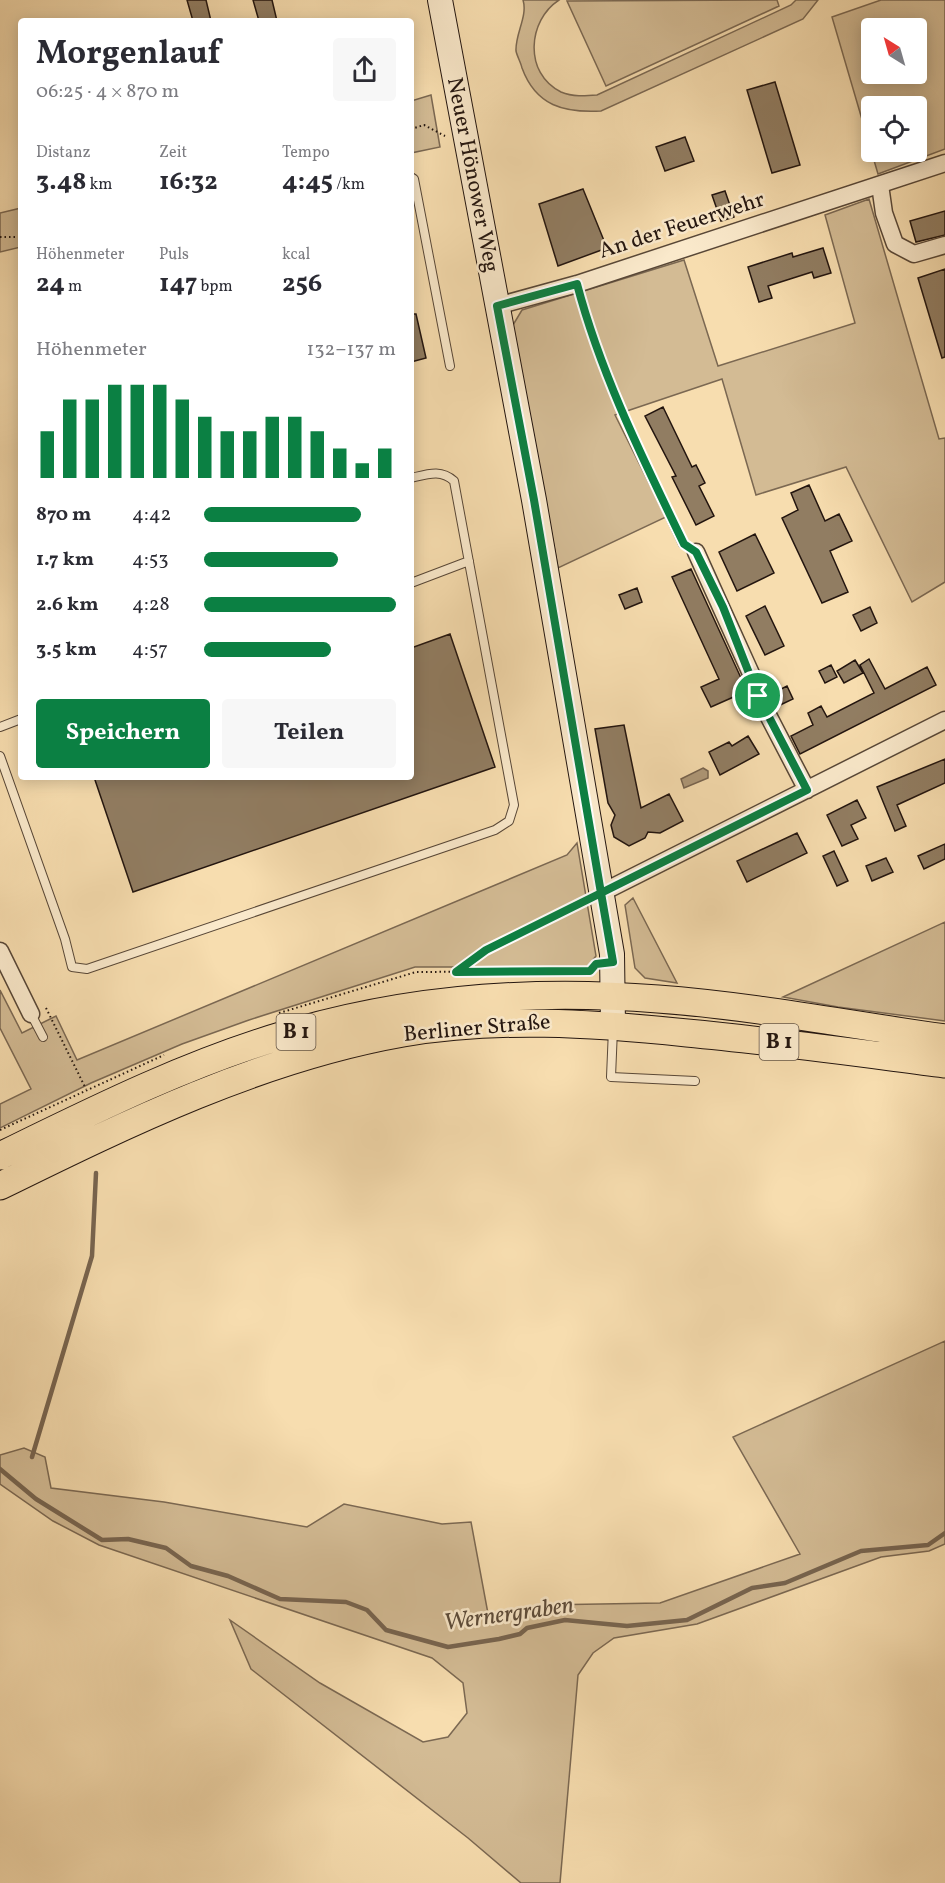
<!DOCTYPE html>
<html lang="de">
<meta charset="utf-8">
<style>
body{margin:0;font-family:Vollkorn,serif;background:#f7f7f7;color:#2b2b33;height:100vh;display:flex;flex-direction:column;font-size:22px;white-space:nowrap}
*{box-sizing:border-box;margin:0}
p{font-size:20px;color:#7c7c81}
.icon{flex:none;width:33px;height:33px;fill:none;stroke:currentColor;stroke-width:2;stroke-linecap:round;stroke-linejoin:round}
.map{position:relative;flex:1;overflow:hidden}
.details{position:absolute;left:18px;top:18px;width:396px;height:762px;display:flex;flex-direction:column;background:#fff;border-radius:6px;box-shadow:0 3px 15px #0003}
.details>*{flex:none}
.needle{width:39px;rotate:323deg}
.tools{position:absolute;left:861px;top:18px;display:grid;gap:12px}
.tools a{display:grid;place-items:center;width:66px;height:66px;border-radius:6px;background:#fff;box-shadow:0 3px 15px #0003;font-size:30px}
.pin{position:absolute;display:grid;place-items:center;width:51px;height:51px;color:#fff;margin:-26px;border:3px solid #fff;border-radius:50%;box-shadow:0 2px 6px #0007}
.round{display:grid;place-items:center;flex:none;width:63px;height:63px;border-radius:6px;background:#f7f7f7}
.overview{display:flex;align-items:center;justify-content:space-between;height:102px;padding:0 18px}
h1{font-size:33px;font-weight:700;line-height:45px}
.metrics{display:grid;grid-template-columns:repeat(3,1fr);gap:9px;height:102px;padding:6px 18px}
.metrics div{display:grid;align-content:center}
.metrics b{font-size:26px;font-weight:700}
.metrics small{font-size:16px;font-weight:400}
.metrics p{font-size:16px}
.chart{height:168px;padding:12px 18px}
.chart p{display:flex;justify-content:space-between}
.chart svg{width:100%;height:108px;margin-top:6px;stroke:#0b8043;stroke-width:6}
.action{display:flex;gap:12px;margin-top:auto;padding:12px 18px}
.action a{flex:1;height:69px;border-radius:6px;background:#0b8043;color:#fff;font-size:24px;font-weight:700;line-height:69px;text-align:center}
.action a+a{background:#f7f7f7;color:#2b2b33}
ul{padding:0 18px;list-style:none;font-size:20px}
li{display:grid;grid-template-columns:96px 72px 1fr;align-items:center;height:45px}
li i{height:15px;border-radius:8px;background:#0b8043}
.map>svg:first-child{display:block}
.green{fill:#d3bb94;stroke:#7b6852;stroke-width:1.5;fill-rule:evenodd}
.water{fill:#af9979;stroke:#77644f;stroke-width:1.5}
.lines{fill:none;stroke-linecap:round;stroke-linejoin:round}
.stream{stroke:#77644f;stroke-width:4.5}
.building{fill:#917d62;stroke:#23150f;stroke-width:1.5}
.service-casing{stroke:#584737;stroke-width:10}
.minor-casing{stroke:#584737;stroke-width:19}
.secondary-casing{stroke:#23150f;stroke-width:26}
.primary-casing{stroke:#23150f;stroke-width:29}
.path{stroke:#23150f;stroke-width:2;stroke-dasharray:1.5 3;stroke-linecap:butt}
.service{stroke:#fae9cb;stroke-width:8}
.minor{stroke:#fae9cb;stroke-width:16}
.secondary{stroke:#fae9cb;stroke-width:24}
.primary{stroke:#f7ddaf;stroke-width:27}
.route-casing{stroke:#fff;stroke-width:12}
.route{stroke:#0b8043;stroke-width:8}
.labels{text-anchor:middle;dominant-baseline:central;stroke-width:5;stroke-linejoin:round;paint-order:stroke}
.shield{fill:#fae9cb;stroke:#645547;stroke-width:1.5}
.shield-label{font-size:21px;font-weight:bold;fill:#23150f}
.street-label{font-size:22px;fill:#23150f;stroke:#fae9cb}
.water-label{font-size:24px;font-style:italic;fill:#5b4a39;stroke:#fae9cb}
</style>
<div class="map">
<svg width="945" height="1883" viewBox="0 0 945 1883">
<rect width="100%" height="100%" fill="#f7ddaf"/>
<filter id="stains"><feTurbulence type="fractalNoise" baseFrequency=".00333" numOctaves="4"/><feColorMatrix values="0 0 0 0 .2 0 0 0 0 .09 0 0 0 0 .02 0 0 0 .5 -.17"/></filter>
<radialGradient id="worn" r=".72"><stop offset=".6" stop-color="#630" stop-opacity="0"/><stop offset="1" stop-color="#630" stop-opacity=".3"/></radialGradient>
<path class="green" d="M523 0H559C528 20 523 73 561 92 573 97 585 96 597 95L791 5 796 0H818L803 19 601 111C564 113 536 106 522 68 521 63 517 56 516 51 515 34 528 16 523 0Z
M777 0 779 6 606 86 567 1Z
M881 0H945V149L878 174 832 17ZM872 28H916V74H872ZM872 106H916V152H872Z
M431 95 440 147 411 153V101Z
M869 199 939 439 945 438V582L912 602 846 467 756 495 722 379 615 415 666 517 558 568 513 325 522 310 684 260 718 366 855 323 825 215Z
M21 208V247L0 252V213Z
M577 843 596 956 587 967H415L249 1020 182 1044 91 1083 0 1128V1104L31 1089 0 1028V990L22 1033 56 1016 77 1060 567 855Z
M633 898 677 983 645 978 635 968 625 905Z
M945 922V1021L838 1007 783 997Z
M945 1341V1544L929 1551 881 1557 697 1624 614 1638 593 1653 578 1675 560 1883H521L468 1838 251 1669 230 1620 320 1683 423 1742 448 1737 467 1713 463 1683 432 1658 99 1545 53 1521 0 1484V1455L24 1448 45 1457 51 1488 164 1502 307 1527 344 1504 442 1524 471 1522 489 1619 541 1605 660 1603 800 1554 733 1437Z"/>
<path class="water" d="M703 768 708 771V778L684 788 681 779Z"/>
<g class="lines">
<path class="stream" d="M32 1457 92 1256 96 1173
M0 1469 36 1499 102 1540 128 1539 166 1548 191 1566 228 1576 280 1599 346 1602 367 1610 386 1630 448 1647 499 1639 520 1634 527 1628 565 1620 627 1626 687 1620 752 1588 785 1583 861 1551 928 1545 945 1533"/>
</g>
<path class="building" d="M187 0H206L211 21H193Z
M253 0H272L277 21H259Z
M775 82 800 165 772 173 747 90Z
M685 137 694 161 665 171 656 147Z
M583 189 607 248 558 266 539 204Z
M725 191 734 217 721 221 712 195Z
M945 211V235L916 242 910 221Z
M823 248 831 273 814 278 812 272 768 286 772 298 759 302 748 267 792 253 793 257Z
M945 269V357L942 358 918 278Z
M411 314H416L426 358 411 362Z
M663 407 692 467 696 465 705 483 699 486 714 516 696 525 672 477 676 476 645 416Z
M809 485 825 521 839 514 852 541 830 551 848 592 822 603 782 518 798 510 791 493Z
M755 534 774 573 737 591 719 552Z
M691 569 747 691 711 707 701 687 719 679 672 577Z
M637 588 642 602 625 609 619 595Z
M765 606 784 646 765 655 746 616Z
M870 607 877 623 861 631 853 615Z
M450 634 495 767 133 892 94 777H411V648Z
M869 659 885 689 927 667 936 685 800 754 791 736 813 725 808 713 821 706 827 717 874 693 860 665Z
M855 660 863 673 844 683 837 671Z
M831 665 837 677 825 683 819 671Z
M787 686 793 699 776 707 769 695Z
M624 725 641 808 669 794 683 821 660 833 648 832 645 838 629 846 614 837 611 825 615 815 608 803 595 729Z
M748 736 759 754 720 775 709 752 729 742 732 746Z
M945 759V783L897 805 906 826 895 831 877 787Z
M857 800 866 818 851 825 858 839 842 846 827 815Z
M797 833 807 853 747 882 737 861Z
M945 844V859L924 869 918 856Z
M834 851 848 881 837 886 823 856Z
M886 858 893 872 872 881 866 866Z"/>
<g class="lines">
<defs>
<path id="service" d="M411 177 414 179 450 366
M577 284C601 375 643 459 683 544L696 552
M411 583 469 561
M0 727 21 719
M0 756 65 939 72 967 87 969 495 830 509 821 514 805 454 481C441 469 428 474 411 478
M530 928 600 893
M31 1014 43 1037
M613 1029 611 1077 695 1081"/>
<path id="minor" d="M880 185 884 213 895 244 914 254 945 245
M497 306 577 284 945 163
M696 552 757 687 758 696 807 790
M601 893 945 720
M0 951 31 1014"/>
<path id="secondary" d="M440 0 534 500 612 954 613 1025"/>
<path id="primary" d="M0 1156C92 1111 186 1064 284 1035 404 999 533 989 658 999 753 1006 850 1025 945 1038
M0 1186C128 1123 261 1058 403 1033 498 1017 591 1023 687 1033 773 1041 859 1053 945 1064"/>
</defs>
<use href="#service" class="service-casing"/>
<use href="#minor" class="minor-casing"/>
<use href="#secondary" class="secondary-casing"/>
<use href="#primary" class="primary-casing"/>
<path class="path" d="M411 129 424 125 445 136
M0 237H21
M456 972 487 950 520 933
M46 1008 86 1089
M279 1013 416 972 590 971 593 968
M0 1130 164 1055"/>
<use href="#service" class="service"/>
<use href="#minor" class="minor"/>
<use href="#secondary" class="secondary"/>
<use href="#primary" class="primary"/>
</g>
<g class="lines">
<defs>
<path id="route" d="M758 696 807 790 601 893 613 962 596 964 590 971 456 972 486 950 601 893 534 500 497 306 577 284C601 375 643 459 684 544L696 552 723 607 758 696"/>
</defs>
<use href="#route" class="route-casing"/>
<use href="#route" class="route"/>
</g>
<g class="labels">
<g class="shield">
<rect x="276.5" y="1014" width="39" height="36" rx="4.5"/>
<rect x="759.5" y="1024" width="39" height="36" rx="4.5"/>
</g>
<g class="shield-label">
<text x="296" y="1032">B 1</text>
<text x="779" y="1042">B 1</text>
</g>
<g class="street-label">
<text transform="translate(472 175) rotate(79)">Neuer Hönower Weg</text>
<text transform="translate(682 226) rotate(-18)">An der Feuerwehr</text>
<text transform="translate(477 1029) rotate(-5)">Berliner Straße</text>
</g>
<g class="water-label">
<text transform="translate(509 1615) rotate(-8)">Wernergraben</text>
</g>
</g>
<rect width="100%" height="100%" filter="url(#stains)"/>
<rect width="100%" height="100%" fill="url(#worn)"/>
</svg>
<div class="tools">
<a><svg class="needle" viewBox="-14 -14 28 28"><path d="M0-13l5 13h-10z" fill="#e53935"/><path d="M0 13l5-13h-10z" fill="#7c7c81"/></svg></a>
<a><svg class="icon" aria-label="locate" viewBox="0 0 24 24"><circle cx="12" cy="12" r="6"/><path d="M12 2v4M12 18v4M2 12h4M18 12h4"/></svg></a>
</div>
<div class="pin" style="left:758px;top:696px;background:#1e9e55"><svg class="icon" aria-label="arrive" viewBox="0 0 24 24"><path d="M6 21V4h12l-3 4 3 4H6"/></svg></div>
<section class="details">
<div class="overview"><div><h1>Morgenlauf</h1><p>06:25 · 4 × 870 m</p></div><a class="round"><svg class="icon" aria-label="share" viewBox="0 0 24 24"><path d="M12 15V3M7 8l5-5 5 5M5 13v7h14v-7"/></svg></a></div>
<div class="metrics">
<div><p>Distanz</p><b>3.48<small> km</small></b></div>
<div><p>Zeit</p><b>16:32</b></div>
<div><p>Tempo</p><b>4:45<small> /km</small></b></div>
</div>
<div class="metrics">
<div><p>Höhenmeter</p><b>24<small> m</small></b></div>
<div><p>Puls</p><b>147<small> bpm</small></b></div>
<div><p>kcal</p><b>256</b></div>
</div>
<div class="chart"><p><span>Höhenmeter</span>132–137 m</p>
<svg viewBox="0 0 160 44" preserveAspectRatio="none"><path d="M5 44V25M15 44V12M25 44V12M35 44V6M45 44V6M55 44V6M65 44V12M75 44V19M85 44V25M95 44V25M105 44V19M115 44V19M125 44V25M135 44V32M145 44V38M155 44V32"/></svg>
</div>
<ul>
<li><b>870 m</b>4:42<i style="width:82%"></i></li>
<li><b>1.7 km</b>4:53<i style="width:70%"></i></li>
<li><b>2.6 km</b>4:28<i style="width:100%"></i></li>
<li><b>3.5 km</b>4:57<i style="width:66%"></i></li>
</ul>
<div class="action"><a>Speichern</a><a>Teilen</a></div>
</section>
</div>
